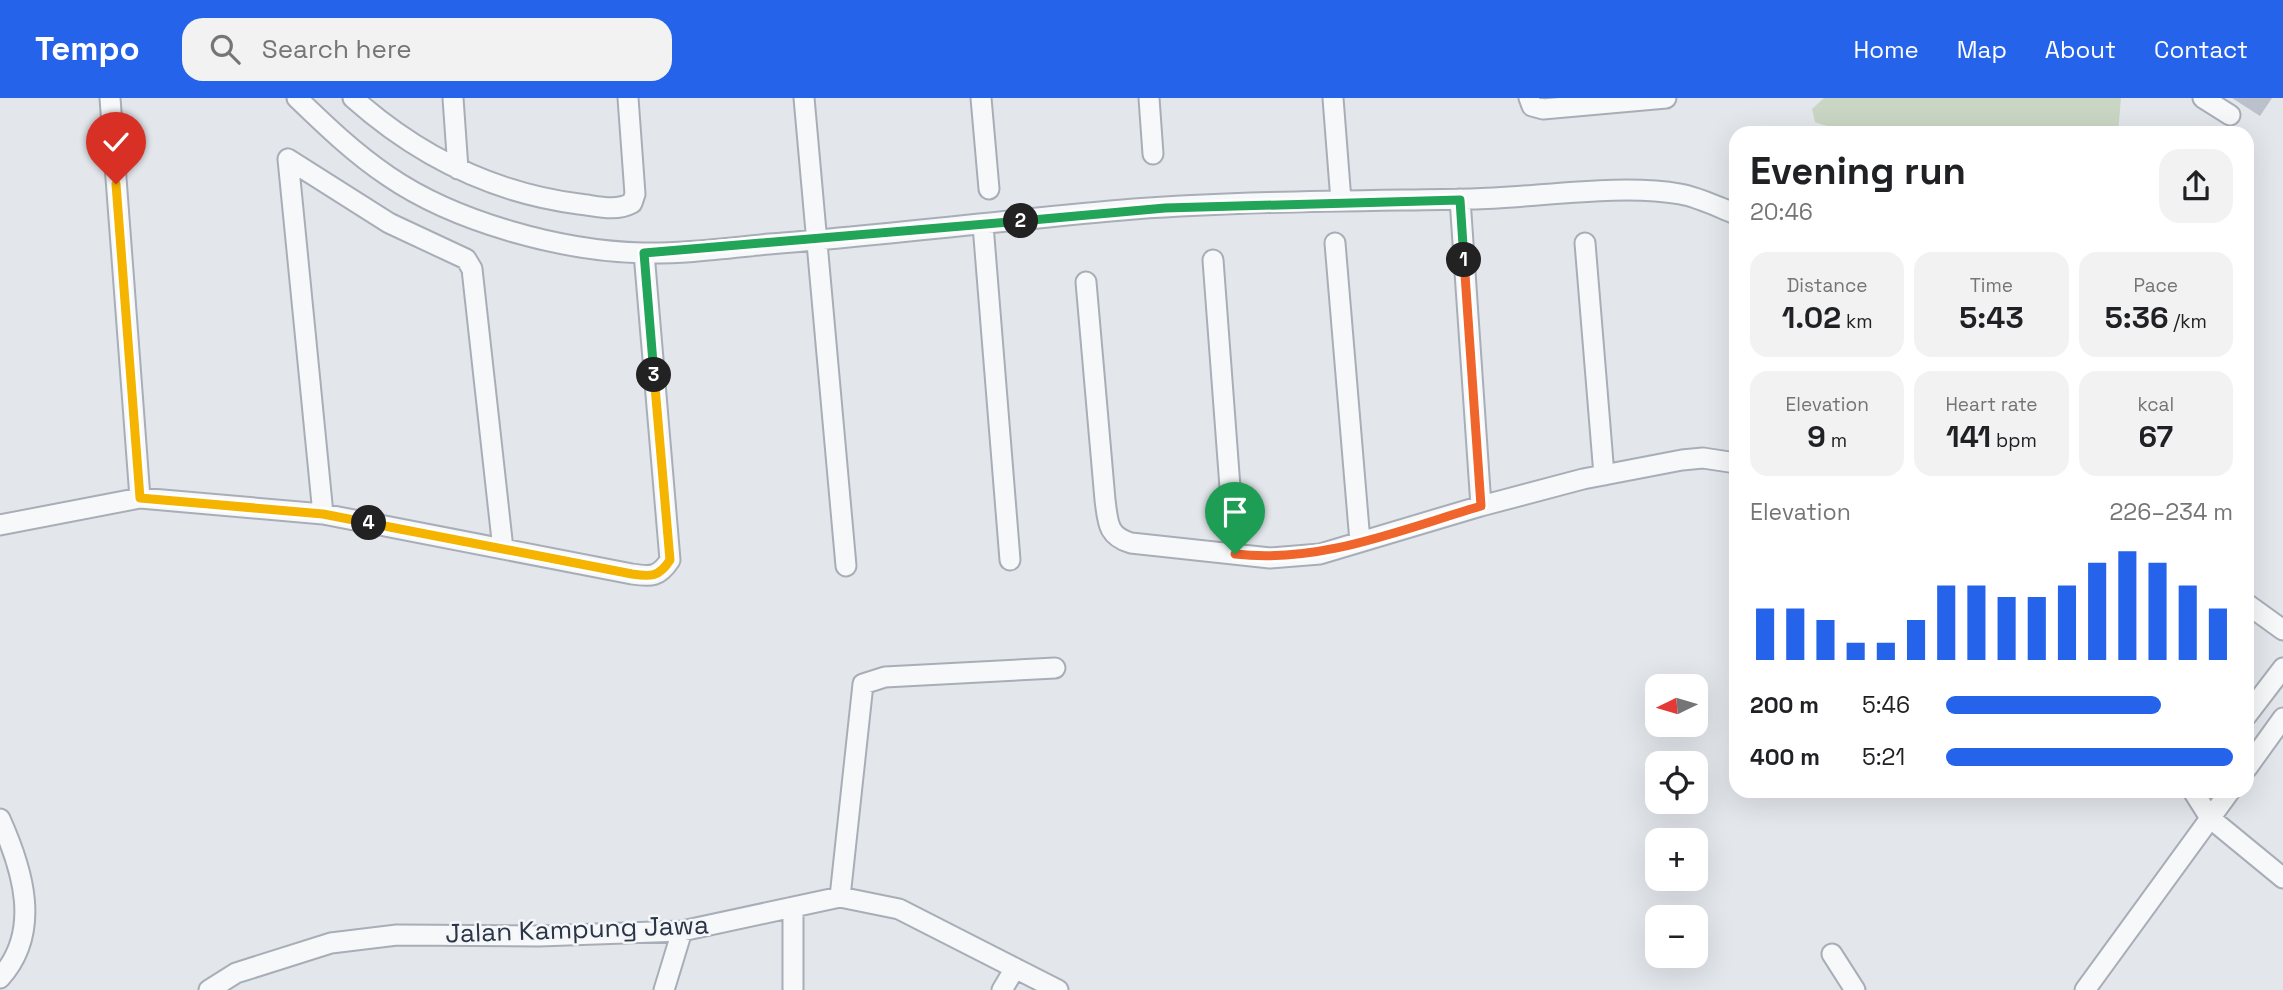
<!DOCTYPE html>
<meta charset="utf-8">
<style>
body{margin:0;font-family:"Space Grotesk",sans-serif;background:#f2f2f2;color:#202124;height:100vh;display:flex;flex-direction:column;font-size:26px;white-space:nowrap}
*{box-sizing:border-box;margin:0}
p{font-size:23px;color:#757577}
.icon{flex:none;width:38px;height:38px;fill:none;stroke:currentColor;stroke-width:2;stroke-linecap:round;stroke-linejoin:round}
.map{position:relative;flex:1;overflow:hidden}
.drawer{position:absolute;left:1729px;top:28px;width:525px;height:672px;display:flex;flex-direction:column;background:#fff;border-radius:21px;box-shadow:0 7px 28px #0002}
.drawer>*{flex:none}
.needle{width:46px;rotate:265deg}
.tools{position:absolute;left:1645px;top:576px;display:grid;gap:14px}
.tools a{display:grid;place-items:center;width:63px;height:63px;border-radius:14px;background:#fff;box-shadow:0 7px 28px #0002;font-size:35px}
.pin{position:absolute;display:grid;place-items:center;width:60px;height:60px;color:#fff;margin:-72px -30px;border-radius:50% 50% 50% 0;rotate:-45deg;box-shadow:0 0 7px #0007}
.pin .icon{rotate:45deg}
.km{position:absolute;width:35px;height:35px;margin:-18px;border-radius:50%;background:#222;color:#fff;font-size:19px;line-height:35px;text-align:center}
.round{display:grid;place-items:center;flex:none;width:74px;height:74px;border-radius:21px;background:#f2f2f2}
.head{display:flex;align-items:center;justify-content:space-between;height:119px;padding:0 21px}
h1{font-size:38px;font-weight:600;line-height:52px}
.figures{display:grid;grid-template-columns:repeat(3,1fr);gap:10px;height:119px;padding:7px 21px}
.figures div{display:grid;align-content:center;border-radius:18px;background:#f2f2f2;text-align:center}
.figures b{font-size:30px;font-weight:600}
.figures small{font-size:19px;font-weight:400}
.figures p{font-size:19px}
.chart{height:196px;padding:14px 21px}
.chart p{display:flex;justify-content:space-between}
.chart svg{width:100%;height:126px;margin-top:7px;stroke:#2563eb;stroke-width:6}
ul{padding:0 21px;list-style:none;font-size:23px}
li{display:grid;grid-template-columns:112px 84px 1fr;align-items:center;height:52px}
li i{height:18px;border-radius:9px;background:#2563eb}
header{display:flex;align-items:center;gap:42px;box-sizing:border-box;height:98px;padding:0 35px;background:#2563eb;color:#fff}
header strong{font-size:33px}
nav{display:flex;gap:38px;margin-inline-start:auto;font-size:24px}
.search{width:490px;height:63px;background:#f2f2f2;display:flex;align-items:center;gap:18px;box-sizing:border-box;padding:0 24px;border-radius:21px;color:#757577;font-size:26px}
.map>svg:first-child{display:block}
.green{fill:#cad6c4}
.building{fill:#bac1ca}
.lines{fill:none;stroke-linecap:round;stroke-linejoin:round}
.minor-casing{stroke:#a8aeb7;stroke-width:23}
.minor{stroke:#f7f8fa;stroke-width:19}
.split-1-casing{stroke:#fff;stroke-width:14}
.split-2-casing{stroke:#fff;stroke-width:14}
.split-3-casing{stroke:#fff;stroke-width:14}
.split-4-casing{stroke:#fff;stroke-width:14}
.split-5-casing{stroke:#fff;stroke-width:14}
.split-1{stroke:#f0652b;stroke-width:9}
.split-2{stroke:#22a559;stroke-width:9}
.split-3{stroke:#22a559;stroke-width:9}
.split-4{stroke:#f5b400;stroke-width:9}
.split-5{stroke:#f5b400;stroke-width:9}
.labels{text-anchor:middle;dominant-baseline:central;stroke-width:5;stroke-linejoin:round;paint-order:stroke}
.street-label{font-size:26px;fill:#2a3645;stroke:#f4f6f9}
</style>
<header>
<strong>Tempo</strong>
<div class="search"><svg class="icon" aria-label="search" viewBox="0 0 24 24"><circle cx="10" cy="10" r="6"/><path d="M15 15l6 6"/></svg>Search here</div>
<nav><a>Home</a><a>Map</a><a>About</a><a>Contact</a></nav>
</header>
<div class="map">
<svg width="2283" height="892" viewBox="0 0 2283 892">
<rect width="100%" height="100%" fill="#e3e7ec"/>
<path class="green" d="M1824 0H2121L2118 35H1917C1883 21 1849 38 1815 24L1812 11Z"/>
<path class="building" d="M2232 0H2272L2260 18Z"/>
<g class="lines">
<defs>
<path id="minor" d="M110 0 140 400
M297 0C326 28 354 55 388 78 455 124 561 153 643 155 684 156 728 150 769 146 891 137 1012 121 1134 111 1246 103 1359 103 1471 101 1534 100 1619 85 1680 96 1698 99 1718 109 1736 116
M353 0C417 57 493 95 579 106 597 108 615 114 632 105L635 96 628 0
M453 0 458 71
M804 0 846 468
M981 0 989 91
M1149 0 1153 56
M1333 0 1341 103
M1529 0 1532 8 1543 11 1666 0
M2203 0 2230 17
M288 61 389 125 466 161 472 171 503 451
M288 61 323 416
M983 127 1010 462
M1335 145 1360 444
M1585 145 1604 377
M1213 162 1235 456
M1086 184 1105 402C1108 424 1107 438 1131 445L1270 460 1320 456 1481 408 1460 101
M1481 408 1583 381 1682 362 1703 360 1736 365
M0 427 140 400 323 416 632 476C651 479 659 479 670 462L644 155
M2247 506 2283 532
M2247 617 2283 570
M2247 670 2283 620
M2193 693 2210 720 2283 780
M0 721C23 772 42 834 0 880
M840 799 863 586 885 579 1055 570
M1832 856 1855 892
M209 892 236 875 331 845 397 837 539 838 682 833 840 799 899 811 1058 892
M664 892 682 833
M793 892V809
M1002 892 1015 870
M2085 892 2230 693"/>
</defs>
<use href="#minor" class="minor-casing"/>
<use href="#minor" class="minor"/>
</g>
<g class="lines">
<defs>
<path id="split-1" d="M1235 456C1320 466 1400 432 1481 408L1464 162"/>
<path id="split-2" d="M1021 123 1165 110 1460 102 1464 162"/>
<path id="split-3" d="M654 277 644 155 1021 123"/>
<path id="split-4" d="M369 425 632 476C651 479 659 479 670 462L654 277"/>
<path id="split-5" d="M116 86 140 400 323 416 369 425"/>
</defs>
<use href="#split-1" class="split-1-casing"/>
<use href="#split-2" class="split-2-casing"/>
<use href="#split-3" class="split-3-casing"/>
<use href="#split-4" class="split-4-casing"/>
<use href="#split-5" class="split-5-casing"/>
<use href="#split-1" class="split-1"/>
<use href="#split-2" class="split-2"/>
<use href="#split-3" class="split-3"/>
<use href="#split-4" class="split-4"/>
<use href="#split-5" class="split-5"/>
</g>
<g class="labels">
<g class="street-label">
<text transform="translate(577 831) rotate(-2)">Jalan Kampung Jawa</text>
</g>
</g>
</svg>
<div class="tools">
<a><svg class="needle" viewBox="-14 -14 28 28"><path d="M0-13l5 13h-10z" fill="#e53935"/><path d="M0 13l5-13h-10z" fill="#757577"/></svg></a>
<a><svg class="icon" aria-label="locate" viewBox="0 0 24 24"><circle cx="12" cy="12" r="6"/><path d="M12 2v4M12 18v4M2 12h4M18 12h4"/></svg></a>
<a>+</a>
<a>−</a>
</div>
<div class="pin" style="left:1235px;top:456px;background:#1e9e55"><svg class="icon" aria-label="arrive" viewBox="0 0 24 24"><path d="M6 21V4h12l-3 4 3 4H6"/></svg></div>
<div class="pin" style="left:116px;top:86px;background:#d93025"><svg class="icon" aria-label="check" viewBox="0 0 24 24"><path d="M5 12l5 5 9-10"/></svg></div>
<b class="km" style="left:1464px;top:162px">1</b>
<b class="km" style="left:1021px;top:123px">2</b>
<b class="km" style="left:654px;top:277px">3</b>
<b class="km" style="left:369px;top:425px">4</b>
<section class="drawer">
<div class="head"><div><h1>Evening run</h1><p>20:46</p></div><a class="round"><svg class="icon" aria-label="share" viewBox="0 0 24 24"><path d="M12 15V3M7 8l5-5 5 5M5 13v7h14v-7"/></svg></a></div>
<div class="figures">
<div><p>Distance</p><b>1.02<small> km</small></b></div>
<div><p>Time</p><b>5:43</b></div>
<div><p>Pace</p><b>5:36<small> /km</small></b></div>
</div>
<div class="figures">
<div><p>Elevation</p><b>9<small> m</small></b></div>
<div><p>Heart rate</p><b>141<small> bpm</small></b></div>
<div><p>kcal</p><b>67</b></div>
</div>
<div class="chart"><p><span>Elevation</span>226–234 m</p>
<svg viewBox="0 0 160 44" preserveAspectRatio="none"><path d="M5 44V26M15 44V26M25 44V30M35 44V38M45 44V38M55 44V30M65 44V18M75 44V18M85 44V22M95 44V22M105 44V18M115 44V10M125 44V6M135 44V10M145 44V18M155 44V26"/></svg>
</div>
<ul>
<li><b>200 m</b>5:46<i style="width:75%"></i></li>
<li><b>400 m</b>5:21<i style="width:100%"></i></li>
</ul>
</section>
</div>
